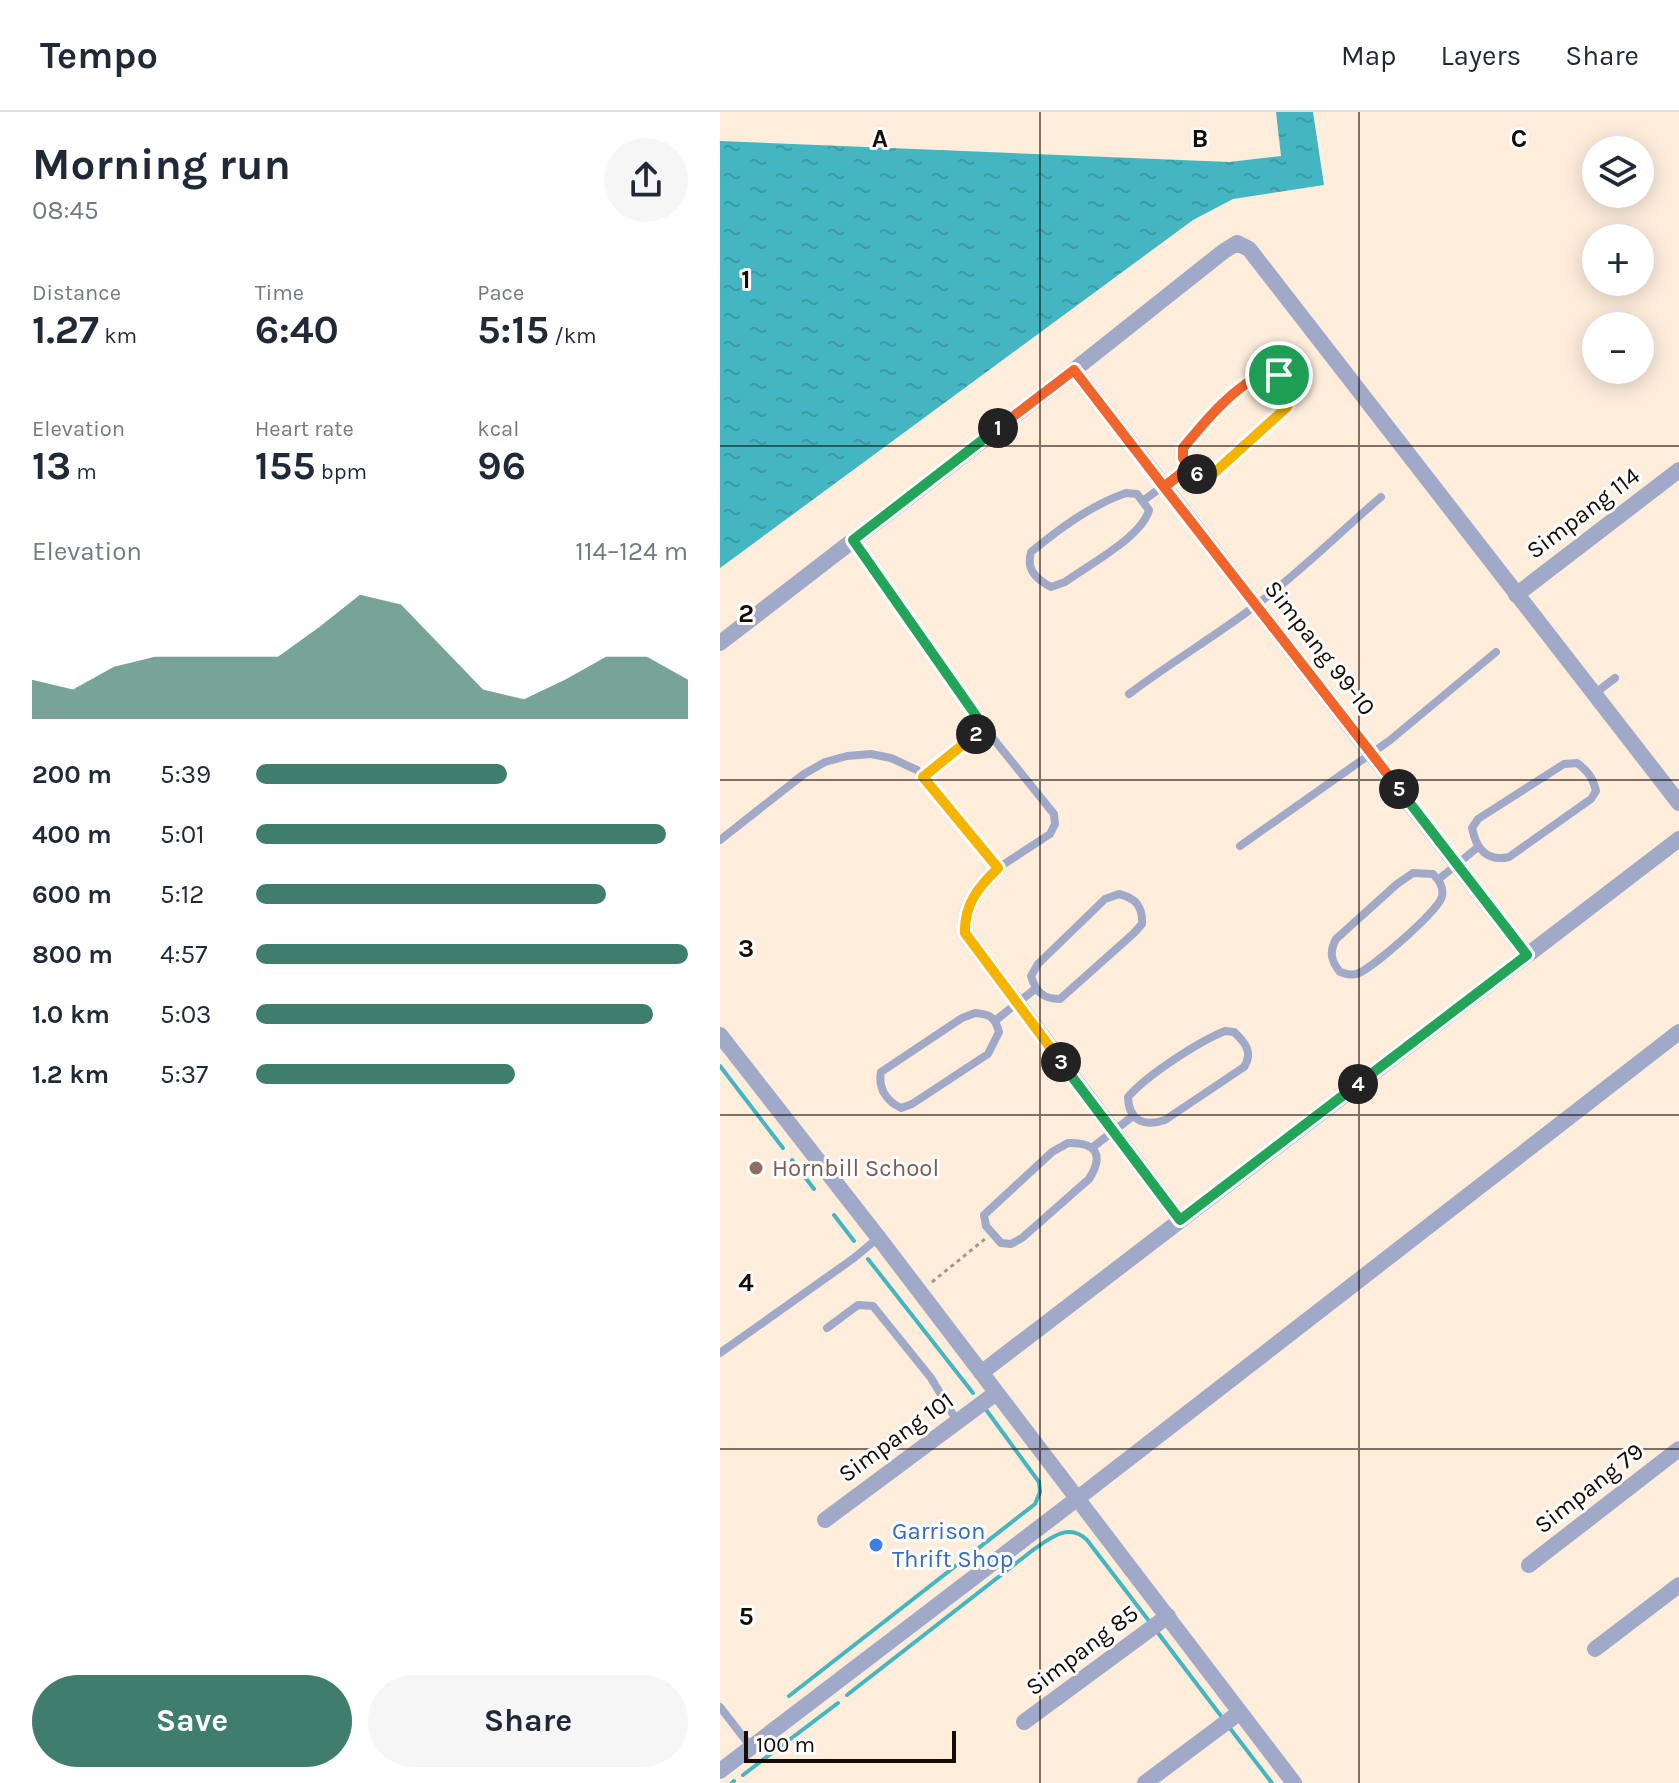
<!DOCTYPE html>
<meta charset="utf-8">
<style>
body{margin:0;font-family:Karla,sans-serif;background:#f6f6f7;color:#1f2937;height:100vh;display:flex;flex-direction:column;font-size:30px;white-space:nowrap}
*{box-sizing:border-box;margin:0}
p{font-size:26px;color:#747a83}
.icon{flex:none;width:44px;height:44px;fill:none;stroke:currentColor;stroke-width:2;stroke-linecap:round;stroke-linejoin:round}
.map{position:relative;flex:1;overflow:hidden}
.sheet{display:flex;flex-direction:column;background:#fff;width:720px}
.sheet>*{flex:none}
.fabs{position:absolute;left:862px;top:24px;display:grid;gap:16px}
.fabs a{display:grid;place-items:center;width:72px;height:72px;border-radius:50%;background:#fff;box-shadow:0 4px 20px #0003;font-size:40px}
.scale{position:absolute;left:24px;bottom:20px;width:212px;box-sizing:border-box;padding-left:8px;border:4px solid #150c03;border-top:0;font-size:22px;line-height:28px;white-space:nowrap;color:#150c03;-webkit-text-stroke:6px #fdfdfd;paint-order:stroke}
.pin{position:absolute;display:grid;place-items:center;width:68px;height:68px;color:#fff;margin:-34px;border:4px solid #fff;border-radius:50%;box-shadow:0 2px 8px #0007}
.km{position:absolute;width:40px;height:40px;margin:-20px;border-radius:50%;background:#222;color:#fff;font-size:22px;line-height:40px;text-align:center}
.round{display:grid;place-items:center;flex:none;width:84px;height:84px;border-radius:42px;background:#f6f6f7}
.headline{display:flex;align-items:center;justify-content:space-between;height:136px;padding:0 32px}
h1{font-size:44px;font-weight:700;line-height:60px}
.metrics{display:grid;grid-template-columns:repeat(3,1fr);gap:12px;height:136px;padding:8px 32px}
.metrics div{display:grid;align-content:center}
.metrics b{font-size:40px;font-weight:700}
.metrics small{font-size:22px;font-weight:400}
.metrics p{font-size:22px}
.chart{height:224px;padding:16px 32px}
.chart p{display:flex;justify-content:space-between}
.chart svg{width:100%;height:144px;margin-top:8px;fill:#3f7e6d;opacity:.7}
.action{display:flex;gap:16px;margin-top:auto;padding:16px 32px}
.action a{flex:1;height:92px;border-radius:48px;background:#3f7e6d;color:#fff;font-size:32px;font-weight:700;line-height:92px;text-align:center}
.action a+a{background:#f6f6f7;color:#1f2937}
ul{padding:0 32px;list-style:none;font-size:26px}
li{display:grid;grid-template-columns:128px 96px 1fr;align-items:center;height:60px}
li i{height:20px;border-radius:10px;background:#3f7e6d}
header{display:flex;align-items:center;gap:48px;box-sizing:border-box;height:112px;padding:0 40px;background:#fff;border-bottom:2px solid #e0e1e3}
header strong{font-size:38px}
nav{display:flex;gap:44px;margin-inline-start:auto;font-size:28px}
main{display:flex;flex:1;min-height:0}
.map>svg:first-child{display:block}
.water{fill:url(#water-ripples)}
.lines{fill:none;stroke-linecap:round;stroke-linejoin:round}
.stream{stroke:#43b6c1;stroke-width:4}
.path{stroke:#a69889;stroke-width:3;stroke-dasharray:4 4;stroke-linecap:butt}
.service{stroke:#a0a9c8;stroke-width:8}
.minor{stroke:#a0a9c8;stroke-width:16}
.split-1-casing{stroke:#fff;stroke-width:16}
.split-2-casing{stroke:#fff;stroke-width:16}
.split-3-casing{stroke:#fff;stroke-width:16}
.split-4-casing{stroke:#fff;stroke-width:16}
.split-5-casing{stroke:#fff;stroke-width:16}
.split-6-casing{stroke:#fff;stroke-width:16}
.split-7-casing{stroke:#fff;stroke-width:16}
.split-1{stroke:#f0652b;stroke-width:10}
.split-2{stroke:#22a559;stroke-width:10}
.split-3{stroke:#f5b400;stroke-width:10}
.split-4{stroke:#22a559;stroke-width:10}
.split-5{stroke:#22a559;stroke-width:10}
.split-6{stroke:#f0652b;stroke-width:10}
.split-7{stroke:#f5b400;stroke-width:10}
.grid{fill:none;stroke:#150c03;stroke-width:2;stroke-opacity:0.55}
.education-dot{fill:#8d6e63;stroke:#fdfdfd;stroke-width:3}
.shop-dot{fill:#3f7fe0;stroke:#fdfdfd;stroke-width:3}
.labels{text-anchor:middle;dominant-baseline:central;stroke-width:6;stroke-linejoin:round;paint-order:stroke}
.street-label{font-size:24px;fill:#150c03;stroke:#fdfdfd}
.education-label{font-size:24px;fill:#785e54;stroke:#fdfdfd;text-anchor:start}
.shop-label{font-size:24px;fill:#366cbe;stroke:#fdfdfd;text-anchor:start}
.grid-label{font-size:26px;text-anchor:middle;font-weight:bold;fill:#150c03;stroke:#fdfdfd;stroke-width:6;stroke-linejoin:round;paint-order:stroke}
</style>
<header>
<strong>Tempo</strong>
<nav><a>Map</a><a>Layers</a><a>Share</a></nav>
</header>
<main>
<section class="sheet">
<div class="headline"><div><h1>Morning run</h1><p>08:45</p></div><a class="round"><svg class="icon" aria-label="share" viewBox="0 0 24 24"><path d="M12 15V3M7 8l5-5 5 5M5 13v7h14v-7"/></svg></a></div>
<div class="metrics">
<div><p>Distance</p><b>1.27<small> km</small></b></div>
<div><p>Time</p><b>6:40</b></div>
<div><p>Pace</p><b>5:15<small> /km</small></b></div>
</div>
<div class="metrics">
<div><p>Elevation</p><b>13<small> m</small></b></div>
<div><p>Heart rate</p><b>155<small> bpm</small></b></div>
<div><p>kcal</p><b>96</b></div>
</div>
<div class="chart"><p><span>Elevation</span>114–124 m</p>
<svg viewBox="0 0 160 44" preserveAspectRatio="none"><path d="M0 44V32L10 35L20 28L30 25L40 25L50 25L60 25L70 16L80 6L90 9L100 22L110 35L120 38L130 32L140 25L150 25L160 32V44z"/></svg>
</div>
<ul>
<li><b>200 m</b>5:39<i style="width:58%"></i></li>
<li><b>400 m</b>5:01<i style="width:95%"></i></li>
<li><b>600 m</b>5:12<i style="width:81%"></i></li>
<li><b>800 m</b>4:57<i style="width:100%"></i></li>
<li><b>1.0 km</b>5:03<i style="width:92%"></i></li>
<li><b>1.2 km</b>5:37<i style="width:60%"></i></li>
</ul>
<div class="action"><a>Save</a><a>Share</a></div>
</section>
<div class="map">
<svg width="959" height="1671" viewBox="0 0 959 1671">
<defs>
<pattern id="water-ripples" width="26" height="14" patternUnits="userSpaceOnUse" patternTransform="scale(2)"><rect width="26" height="14" fill="#43b6c1"/><path d="M2 4q2-2 4 0t4 0M15 11q2-2 4 0t4 0" fill="none" stroke="#3a9ba4"/></pattern>
</defs>
<rect width="100%" height="100%" fill="#feeddb"/>
<path class="water" d="M556 0H593L604 73 513 87 473 108 0 456V29L509 50 561 44Z"/>
<g class="lines">
<path class="stream" d="M0 954 63 1036
M72 1048 94 1077
M114 1103 134 1129
M148 1147 253 1281
M438 1521 501 1604
M127 1583 313 1438C330 1426 349 1410 367 1428L429 1509
M69 1584 315 1392 320 1380 319 1370 267 1299
M509 1615 552 1671
M23 1663 118 1591
M12 1671 14 1669"/>
<path class="path" d="M212 1170 265 1127"/>
<path class="service" d="M548 259C561 264 567 268 572 281L567 295 494 361 481 365C469 357 463 351 463 336 486 308 514 273 548 259Z
M406 381 417 382 429 398C422 425 368 453 345 470L331 475C316 467 306 458 311 440 339 417 371 393 406 381Z
M424 388 468 356
M409 582C450 551 494 525 535 494 579 461 619 421 661 385
M874 582 895 566
M857 651C868 659 873 666 876 679L871 687 789 745C767 750 756 737 752 716L758 707 844 652Z
M203 665 264 615
M0 728 84 662 105 650 127 644 151 642 171 646 197 658 278 756 330 722 335 712 334 702 255 604 133 428
M520 734 669 629 776 540
M693 761 713 762C719 768 724 775 722 784 720 798 653 855 639 861 632 864 627 862 620 860 611 849 609 840 616 827L677 772Z
M719 767 758 735
M399 782C415 786 423 794 422 812L414 821 340 887C323 887 316 880 311 864L318 852 385 787Z
M255 901C270 902 275 905 279 920L268 942 192 992 181 996C166 989 158 976 161 960L242 906Z
M276 908 315 877
M505 919 514 920C526 931 533 941 524 955L445 1008C424 1015 409 1009 408 985 427 963 478 930 505 919Z
M348 1031C375 1030 385 1042 369 1067L302 1126 291 1132 281 1131 266 1114 264 1103 332 1040Z
M373 1035 413 1004
M107 1216 138 1193 153 1194 211 1266 237 1309
M0 1241 134 1146 158 1126
M0 1595 31 1635"/>
<path class="minor" d="M354 258 807 843
M796 483 959 358
M0 531 354 258 504 139 517 131 529 137 959 691
M278 756C258 775 244 793 245 821L460 1108
M0 923 158 1125 574 1671
M261 1261 959 727
M105 1408 276 1281
M809 1453 959 1337
M875 1537 959 1473
M304 1610 448 1504
M0 1659 358 1386 959 920
M425 1671 520 1600"/>
</g>
<g class="lines">
<defs>
<path id="split-1" d="M278 316 354 258 444 375 468 356 463 346V336C486 308 514 274 548 259L559 263"/>
<path id="split-2" d="M256 622 264 615 133 428 278 316"/>
<path id="split-3" d="M256 622 203 665 278 756C258 775 244 793 245 821L341 950"/>
<path id="split-4" d="M341 950 460 1108 638 972"/>
<path id="split-5" d="M638 972 807 843 679 677"/>
<path id="split-6" d="M477 362 468 356 444 375 679 677"/>
<path id="split-7" d="M477 362 481 365 494 361 567 295 572 281 567 270 559 263"/>
</defs>
<use href="#split-1" class="split-1-casing"/>
<use href="#split-2" class="split-2-casing"/>
<use href="#split-3" class="split-3-casing"/>
<use href="#split-4" class="split-4-casing"/>
<use href="#split-5" class="split-5-casing"/>
<use href="#split-6" class="split-6-casing"/>
<use href="#split-7" class="split-7-casing"/>
<use href="#split-1" class="split-1"/>
<use href="#split-2" class="split-2"/>
<use href="#split-3" class="split-3"/>
<use href="#split-4" class="split-4"/>
<use href="#split-5" class="split-5"/>
<use href="#split-6" class="split-6"/>
<use href="#split-7" class="split-7"/>
</g>
<path class="grid" d="M320 0V1671M639 0V1671M0 334H959M0 668H959M0 1003H959M0 1337H959"/>
<circle class="education-dot" cx="36" cy="1056" r="8"/>
<circle class="shop-dot" cx="156" cy="1433" r="8"/>
<g class="labels">
<g class="street-label">
<text transform="translate(863 401) rotate(-37)">Simpang 114</text>
<text transform="translate(600 536) rotate(52)">Simpang 99-10</text>
<text transform="translate(176 1325) rotate(-36)">Simpang 101</text>
<text transform="translate(869 1376) rotate(-38)">Simpang 79</text>
<text transform="translate(362 1538) rotate(-37)">Simpang 85</text>
</g>
<g class="education-label">
<text x="52" y="1056">Hornbill School</text>
</g>
<g class="shop-label">
<text x="172" y="1419">Garrison<tspan x="172" dy="28">Thrift Shop</tspan></text>
</g>
</g>
<g class="grid-label">
<text x="160" y="35">A</text>
<text x="480" y="35">B</text>
<text x="799" y="35">C</text>
<text x="26" y="176">1</text>
<text x="26" y="510">2</text>
<text x="26" y="845">3</text>
<text x="26" y="1179">4</text>
<text x="26" y="1513">5</text>
</g>
</svg>
<div class="fabs">
<a><svg class="icon" aria-label="layers" viewBox="0 0 24 24"><path d="M12 4l9 5-9 5-9-5zM3 14l9 5 9-5"/></svg></a>
<a>+</a>
<a>−</a>
</div>
<div class="scale">100 m</div>
<div class="pin" style="left:559px;top:263px;background:#1e9e55"><svg class="icon" aria-label="arrive" viewBox="0 0 24 24"><path d="M6 21V4h12l-3 4 3 4H6"/></svg></div>
<b class="km" style="left:278px;top:316px">1</b>
<b class="km" style="left:256px;top:622px">2</b>
<b class="km" style="left:341px;top:950px">3</b>
<b class="km" style="left:638px;top:972px">4</b>
<b class="km" style="left:679px;top:677px">5</b>
<b class="km" style="left:477px;top:362px">6</b>
</div>
</main>
